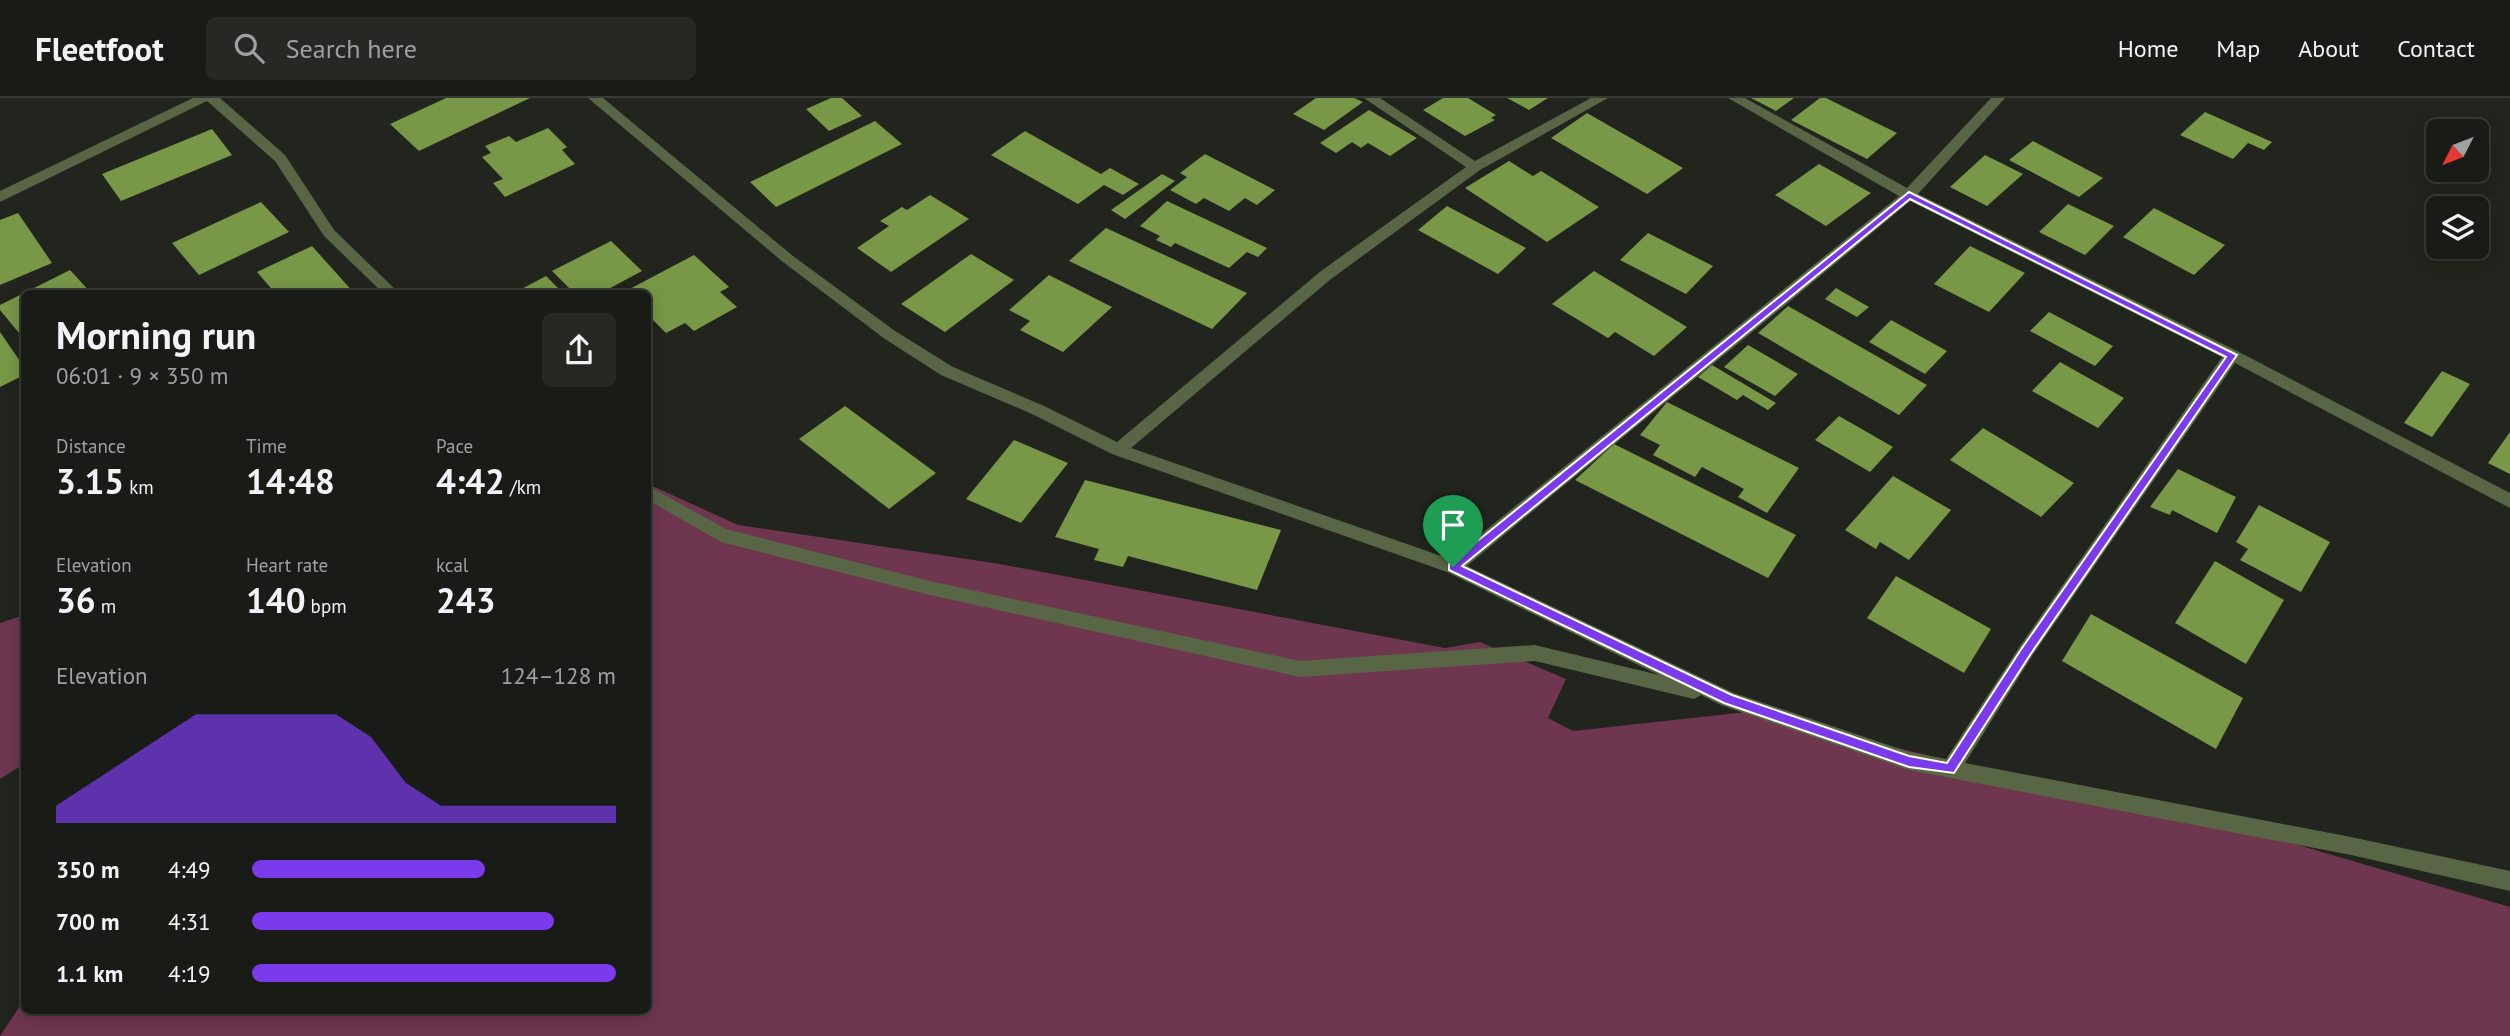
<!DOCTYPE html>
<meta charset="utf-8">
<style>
body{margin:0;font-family:"PT Sans",sans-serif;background:#262923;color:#f1f3f6;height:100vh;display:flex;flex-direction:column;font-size:26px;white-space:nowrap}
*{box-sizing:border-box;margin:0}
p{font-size:23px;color:#9fa1a1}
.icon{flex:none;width:38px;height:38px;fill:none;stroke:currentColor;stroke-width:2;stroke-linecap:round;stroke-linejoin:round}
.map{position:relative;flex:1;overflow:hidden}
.details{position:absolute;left:21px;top:192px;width:630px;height:724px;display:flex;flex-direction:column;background:#191c16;border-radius:10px;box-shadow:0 4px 18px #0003,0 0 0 2px #373a35}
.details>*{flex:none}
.needle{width:46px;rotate:228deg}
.fabs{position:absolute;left:2426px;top:21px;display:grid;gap:14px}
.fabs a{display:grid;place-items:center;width:63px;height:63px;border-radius:10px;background:#191c16;box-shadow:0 4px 18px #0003,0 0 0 2px #373a35;font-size:35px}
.pin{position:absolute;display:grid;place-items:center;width:60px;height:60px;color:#fff;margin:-72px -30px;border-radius:50% 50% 50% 0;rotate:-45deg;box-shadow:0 0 7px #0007}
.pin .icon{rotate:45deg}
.round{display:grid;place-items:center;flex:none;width:74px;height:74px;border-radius:10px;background:#262923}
.headline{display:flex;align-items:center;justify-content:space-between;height:119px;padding:0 35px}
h1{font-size:38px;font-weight:600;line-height:52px}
.figures{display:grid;grid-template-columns:repeat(3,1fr);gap:10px;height:119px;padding:7px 35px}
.figures div{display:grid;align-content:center}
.figures b{font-size:35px;font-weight:600}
.figures small{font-size:19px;font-weight:400}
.figures p{font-size:19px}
.chart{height:196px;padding:14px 35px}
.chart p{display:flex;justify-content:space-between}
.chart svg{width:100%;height:126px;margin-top:7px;fill:#7c3aed;opacity:.7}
ul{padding:0 35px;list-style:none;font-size:23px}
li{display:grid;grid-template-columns:112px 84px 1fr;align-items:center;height:52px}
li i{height:18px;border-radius:9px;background:#7c3aed}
header{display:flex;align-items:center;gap:42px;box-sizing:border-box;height:98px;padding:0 35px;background:#191c16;border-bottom:2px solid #373a35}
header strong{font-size:33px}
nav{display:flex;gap:38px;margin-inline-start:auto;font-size:24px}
.search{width:490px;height:63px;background:#262923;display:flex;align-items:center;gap:18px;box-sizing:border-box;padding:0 24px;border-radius:10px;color:#9fa1a1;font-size:26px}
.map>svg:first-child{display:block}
.green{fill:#6f3650}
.building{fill:#789747}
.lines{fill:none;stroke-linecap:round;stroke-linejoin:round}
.minor{fill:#586646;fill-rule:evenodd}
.route{fill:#7c3aed;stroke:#fff;stroke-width:2;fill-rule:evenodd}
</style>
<header>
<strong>Fleetfoot</strong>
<div class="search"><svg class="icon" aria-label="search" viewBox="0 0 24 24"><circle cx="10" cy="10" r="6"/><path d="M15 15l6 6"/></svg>Search here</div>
<nav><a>Home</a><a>Map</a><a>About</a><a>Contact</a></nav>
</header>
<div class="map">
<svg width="2510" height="938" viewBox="0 0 2510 938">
<rect width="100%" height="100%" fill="#21251d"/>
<path class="green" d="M648 386 738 427 1000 466 1445 550 1480 544 1566 581 1548 620 1573 633 1747 614 2274 740 2510 809V938H0L24 902V914H648Z
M24 517V666L0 681V525Z"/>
<path class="building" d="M446 0H530L419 53 390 26Z
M831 0H842L862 18 829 33 806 11Z
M1316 0H1354L1363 4 1324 32 1293 16Z
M1443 0H1468L1496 17 1491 20 1495 22 1465 38 1423 12Z
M1507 0H1548L1529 12Z
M1751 0H1794L1776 13Z
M1820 0H1826L1897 35 1867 61 1791 22Z
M1369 12 1417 40 1390 58 1368 45 1361 50 1352 44 1336 55 1320 45Z
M2205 14 2272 44 2264 52 2248 45 2233 61 2180 37Z
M1587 15 1683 70 1647 96 1551 40Z
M875 23 902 46 776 109 750 84Z
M548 30 567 49 562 52 575 66 505 99 493 85 503 81 482 59 491 55 485 48 509 38 516 44Z
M212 31 232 57 121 103 102 76Z
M1025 33 1101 76 1110 70 1139 86 1123 97 1104 87 1078 106 991 57Z
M2033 43 2103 80 2079 99 2009 62Z
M1205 56 1275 92 1257 107 1245 100 1229 113 1204 100 1196 106 1170 92 1187 79 1180 75Z
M1985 57 2023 76 1987 108 1950 89Z
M1509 63 1533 78 1541 73 1599 109 1547 144 1465 90Z
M1819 66 1871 95 1826 128 1775 97Z
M1162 76 1175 83 1125 121 1111 112Z
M930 97 969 121 891 174 857 150 889 128 880 123 902 109 907 112Z
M1167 103 1267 150 1258 159 1247 154 1229 170 1175 145 1171 149 1156 142 1160 138 1140 128Z
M261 104 289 134 199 177 172 145Z
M2068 106 2114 128 2085 157 2039 134Z
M1447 108 1526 150 1498 176 1418 132Z
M2154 110 2225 147 2194 177 2123 139Z
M18 115 52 165 0 187V122Z
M1106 130 1247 195 1212 231 1069 163Z
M1648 135 1713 168 1686 196 1620 162Z
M611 143 642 173 599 196H575L552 173Z
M312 148 355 196H276L257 174Z
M1970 148 2025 175 1989 214 1934 186Z
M971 156 1014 182 945 234 901 206Z
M694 157 729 189 720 194 737 209 694 233 685 225 666 235 648 217V196L624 194Z
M70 172 92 196H24V241L0 212V207Z
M1594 173 1687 229 1654 258 1615 234 1608 240 1552 206Z
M1049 177 1112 209 1063 254 1020 232 1030 223 1009 212Z
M546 178 564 196H512Z
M1836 190 1869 209 1857 219 1825 201Z
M1788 208 1866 252 1927 287 1899 317 1758 235Z
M2049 214 2113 248 2095 268 2030 233Z
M1891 222 1947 253 1925 276 1869 244Z
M0 234 24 269V277L0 289Z
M1748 247 1798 276 1775 298 1724 269Z
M2060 264 2124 300 2098 330 2032 293Z
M1712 267 1776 305 1768 312 1743 297 1737 302 1698 279Z
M2442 273 2470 286 2432 339 2404 325Z
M1667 304 1799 370 1767 415 1738 399 1744 391 1702 369 1695 379 1653 357 1660 347 1640 337Z
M845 308 936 375 889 411 799 341Z
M1839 318 1893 349 1870 374 1815 342Z
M1983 330 2074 385 2041 419 1950 362Z
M2510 334V376L2488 365Z
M1014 342 1068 365 1021 425 966 401Z
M1614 346 1796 437 1768 480 1575 382Z
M2178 371 2236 399 2217 435 2172 412 2170 417 2150 409Z
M1893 378 1951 412 1909 462 1880 444 1876 451 1845 432Z
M1085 382 1281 432 1257 492 1128 458 1123 469 1094 462 1099 451 1055 439Z
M2259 407 2330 444 2301 494 2240 462 2248 451 2236 444Z
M2215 463 2284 502 2246 566 2175 525Z
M1896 478 1991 531 1964 575 1867 520Z
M2091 516 2243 600 2216 651 2062 563Z"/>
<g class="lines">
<path class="minor" d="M193 0H220L285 57 334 132 400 196H384L324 138 275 63 207 3 0 104V93Z
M588 0H603L793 158 895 233 953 269 1042 307 1117 344 1321 173 1466 69 1364 0H1380L1475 63 1591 0H1608L1480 72 1331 181 1131 350 1450 461 1899 98 1728 0H1745L1907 90 1991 0H2005L1918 96 2237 253 2510 395V410L2235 265 2032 558 1965 665 2351 739 2510 773V793L2351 757 1909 672 1721 607 1701 597 1694 601 1535 563 1300 579 930 497 721 444 648 402V388L726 431 930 483 1300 563 1535 547 1659 577 1447 474 1112 356 1030 315 941 277 885 241 783 164ZM1910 103 2222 259 2020 548 1946 661 1909 654 1734 595 1467 468C1613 345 1764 227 1910 103Z"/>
</g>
<path class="route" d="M1909 94 2237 257 2030 557 1954 675 1909 669 1724 605 1449 472V466ZM1910 101 2226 259 2022 550 1947 665 1909 658 1732 597 1462 468Z"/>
</svg>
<div class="fabs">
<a><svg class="needle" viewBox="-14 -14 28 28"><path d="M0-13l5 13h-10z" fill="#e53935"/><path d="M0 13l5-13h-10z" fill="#9fa1a1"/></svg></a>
<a><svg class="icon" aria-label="layers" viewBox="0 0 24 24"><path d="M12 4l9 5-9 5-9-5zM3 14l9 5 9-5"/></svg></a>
</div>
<div class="pin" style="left:1453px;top:469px;background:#1e9e55"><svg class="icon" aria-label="arrive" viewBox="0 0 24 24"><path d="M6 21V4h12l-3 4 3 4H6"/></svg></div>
<section class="details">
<div class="headline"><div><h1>Morning run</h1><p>06:01 · 9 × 350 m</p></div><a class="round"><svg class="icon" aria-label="share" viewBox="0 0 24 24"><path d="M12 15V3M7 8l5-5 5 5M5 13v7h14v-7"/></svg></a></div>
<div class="figures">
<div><p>Distance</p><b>3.15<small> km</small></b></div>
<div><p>Time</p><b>14:48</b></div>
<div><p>Pace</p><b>4:42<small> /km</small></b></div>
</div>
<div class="figures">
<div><p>Elevation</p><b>36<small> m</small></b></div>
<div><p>Heart rate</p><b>140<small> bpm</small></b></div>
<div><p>kcal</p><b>243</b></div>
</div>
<div class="chart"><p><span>Elevation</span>124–128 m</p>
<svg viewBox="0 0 160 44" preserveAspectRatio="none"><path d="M0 44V38L10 30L20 22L30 14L40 6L50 6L60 6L70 6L80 6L90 14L100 30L110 38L120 38L130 38L140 38L150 38L160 38V44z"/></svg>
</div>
<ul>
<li><b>350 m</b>4:49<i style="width:64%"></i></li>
<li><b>700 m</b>4:31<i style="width:83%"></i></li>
<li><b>1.1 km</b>4:19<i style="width:100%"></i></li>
</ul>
</section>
</div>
